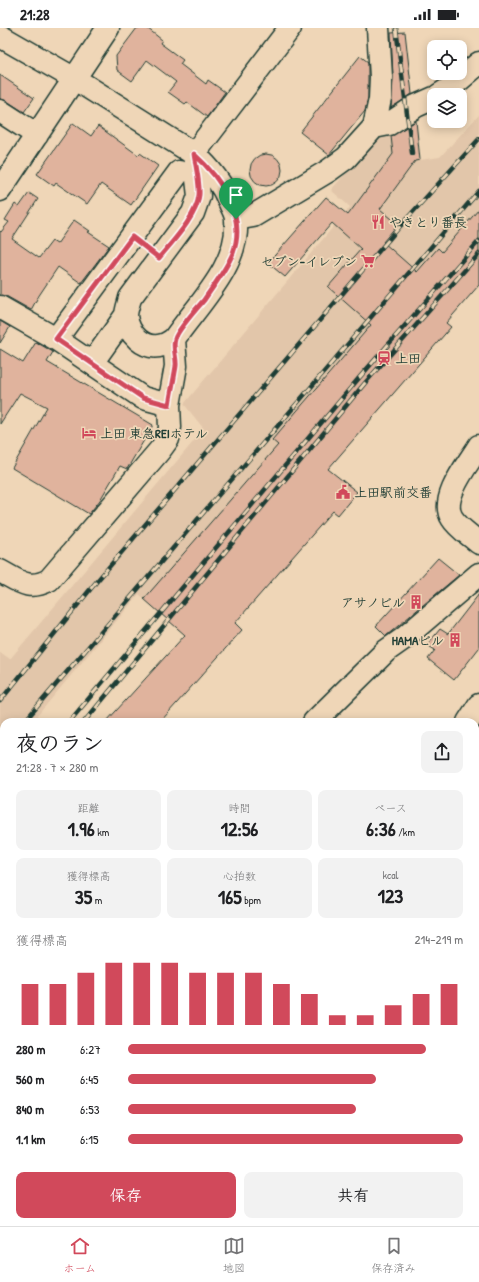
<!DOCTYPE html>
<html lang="ja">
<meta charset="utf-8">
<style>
body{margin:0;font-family:"Patrick Hand","Klee One",sans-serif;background:#f2f2f2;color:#202124;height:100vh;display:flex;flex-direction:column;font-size:15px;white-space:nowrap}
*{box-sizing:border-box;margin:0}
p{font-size:13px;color:#757577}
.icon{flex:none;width:22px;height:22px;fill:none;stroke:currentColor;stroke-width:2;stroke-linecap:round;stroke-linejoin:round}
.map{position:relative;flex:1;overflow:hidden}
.side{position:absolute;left:0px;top:690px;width:479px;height:508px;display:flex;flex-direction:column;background:#fff;border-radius:12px 12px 0 0;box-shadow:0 2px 10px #0003}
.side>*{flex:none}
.controls{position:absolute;left:427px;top:12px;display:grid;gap:8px}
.controls a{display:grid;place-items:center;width:40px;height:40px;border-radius:8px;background:#fff;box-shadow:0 2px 10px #0003;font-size:20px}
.pin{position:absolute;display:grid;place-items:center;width:34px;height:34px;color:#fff;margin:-41px -17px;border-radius:50% 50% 50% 0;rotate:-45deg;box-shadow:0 0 4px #0007}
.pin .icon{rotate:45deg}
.round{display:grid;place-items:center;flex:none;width:42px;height:42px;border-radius:8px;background:#f2f2f2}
.head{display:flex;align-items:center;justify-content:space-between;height:68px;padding:0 16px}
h1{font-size:22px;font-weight:800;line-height:30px}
.figures{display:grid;grid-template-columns:repeat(3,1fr);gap:6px;height:68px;padding:4px 16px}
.figures div{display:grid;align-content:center;border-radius:8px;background:#f2f2f2;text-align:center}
.figures b{font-size:20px;font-weight:800}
.figures small{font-size:11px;font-weight:400}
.figures p{font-size:11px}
.chart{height:112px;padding:8px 16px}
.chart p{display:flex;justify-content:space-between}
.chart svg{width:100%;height:72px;margin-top:4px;stroke:#d1495b;stroke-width:6}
.cta{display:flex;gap:8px;margin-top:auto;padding:8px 16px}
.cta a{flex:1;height:46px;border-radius:8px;background:#d1495b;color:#fff;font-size:16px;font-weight:800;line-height:46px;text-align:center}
.cta a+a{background:#f2f2f2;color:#202124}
ul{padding:0 16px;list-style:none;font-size:13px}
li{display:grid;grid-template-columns:64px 48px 1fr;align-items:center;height:30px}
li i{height:10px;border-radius:5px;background:#d1495b}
.status{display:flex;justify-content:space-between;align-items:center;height:28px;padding:0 20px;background:#fff;direction:ltr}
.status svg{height:11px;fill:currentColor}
.menu{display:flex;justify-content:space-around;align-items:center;height:56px;border-top:1px solid #e0e0e0;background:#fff;font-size:11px;color:#757577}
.menu a{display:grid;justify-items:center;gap:2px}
.menu .active{color:#d1495b}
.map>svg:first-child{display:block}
.built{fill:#e2c6aa}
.building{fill:#e0b39d;stroke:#1f3d34}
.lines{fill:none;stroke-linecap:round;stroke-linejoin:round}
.minor-casing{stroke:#1f3d34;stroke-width:25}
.minor{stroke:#efd6b7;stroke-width:22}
.rail-casing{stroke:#1f3d34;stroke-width:4.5}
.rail{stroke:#efd6b7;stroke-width:3;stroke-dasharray:9;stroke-linecap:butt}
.route-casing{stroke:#fff;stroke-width:8}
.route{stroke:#d1495b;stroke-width:5}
.labels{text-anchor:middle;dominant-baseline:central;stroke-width:3.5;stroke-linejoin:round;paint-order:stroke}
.poi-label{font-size:13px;font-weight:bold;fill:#1f3d34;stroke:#efd6b7;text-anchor:start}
</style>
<div class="status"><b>21:28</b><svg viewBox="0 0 49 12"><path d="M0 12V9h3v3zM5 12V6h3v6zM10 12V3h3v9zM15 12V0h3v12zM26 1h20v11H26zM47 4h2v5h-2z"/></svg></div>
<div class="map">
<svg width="479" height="1198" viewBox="0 0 479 1198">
<rect width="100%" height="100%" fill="#efd6b7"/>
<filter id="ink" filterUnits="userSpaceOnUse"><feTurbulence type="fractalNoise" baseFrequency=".025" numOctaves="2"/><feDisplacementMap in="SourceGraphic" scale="8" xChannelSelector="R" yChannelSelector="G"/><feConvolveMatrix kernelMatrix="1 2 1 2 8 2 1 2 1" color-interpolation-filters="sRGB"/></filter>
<g filter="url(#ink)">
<path class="built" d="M405 4 420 132 440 129 479 87V257L446 295 451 299 339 428 317 453 312 449 179 602 139 566 32 694H4V727L0 732V624L10 631 204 401 184 376 350 179 331 162 385 101V6Z"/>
<path class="building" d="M137 0H147L162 12 160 15 183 32 180 36 206 56 208 52 225 64 207 89 187 74 185 76 168 64 176 54 147 32 132 53 117 42 116 28Z
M405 4 412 66 391 80 393 49 391 5Z
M360 28 368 34V69L365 83 329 127 300 104Z
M0 47 34 70 24 84 7 73 0 71Z
M416 93 420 132 415 133 380 181 398 196 383 214 417 244 438 220 442 224 479 181V257L446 295 451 299 328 441 357 464 338 487 333 483 235 595 242 602 160 694H106L185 607 144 571 278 417 272 412 371 297 328 259 361 221 332 195 285 249 268 235 326 169 348 187 393 126 391 108Z
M73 95 91 108 98 98 138 127 140 125 158 138 131 177 101 156 87 176 56 155 54 158 37 146Z
M250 142a16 16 0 1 1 32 0a16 16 0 1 1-32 0Z
M29 165 38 171 12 211 39 230 52 213 57 216 74 192 90 203 88 204 109 218 81 255 58 239 38 269 31 282 6 268 0 267V203L1 204 9 194 5 192 15 176 19 179Z
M0 293 10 299 0 315Z
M36 314 53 324 47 334 153 397 127 441 120 438 100 472 89 486 12 440 47 379 20 365 0 396V321L23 335Z
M438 530 459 547 386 608 376 598Z
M479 566V620L454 652 428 631 435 622 427 617 440 601 448 606Z"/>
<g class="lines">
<defs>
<path id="minor" d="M0 8 75 51 194 126C210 140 222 155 230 175 232 180 236 186 236 192 240 237 198 276 174 311 171 313 167 316 163 317 144 323 128 306 126 288 126 282 129 275 130 270L193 185 199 168 194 126 290 0
M439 67 450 60 479 35
M0 83 37 107
M374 99 389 96 416 78 434 70
M0 162 108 0
M236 191 253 188 328 143 346 130 374 99 380 71 381 49 378 0
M0 279 56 311 143 370 169 377
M56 311 179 144
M92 335 126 287
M479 418C469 435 439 470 452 490 458 500 470 507 479 515
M0 543C19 553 28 563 49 552L160 422 168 411 170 399 169 377 176 338 174 311
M314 694 386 623 403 611 479 546
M468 694 479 677
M0 1047 4 1043
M0 1134 4 1131
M242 1194 250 1198"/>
</defs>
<use href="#minor" class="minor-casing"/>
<use href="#minor" class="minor"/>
<defs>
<path id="rail" d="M396 0 412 125
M0 673 97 553 402 196 479 111
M24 694 479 163
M69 694 359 350 479 213
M84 694 365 355 479 226
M0 722 4 717
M0 774 4 769
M0 792 4 787"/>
</defs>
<use href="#rail" class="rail-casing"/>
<use href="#rail" class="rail"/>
</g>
</g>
<g class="lines" filter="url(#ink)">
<defs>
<path id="route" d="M194 126C221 150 247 188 233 225 226 242 214 257 204 272 197 280 177 303 175 311 172 319 177 330 176 338 174 351 171 364 169 377L143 370 56 311 132 209 159 230C172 214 197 188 199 167 200 154 196 140 194 126Z"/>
</defs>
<use href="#route" class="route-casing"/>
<use href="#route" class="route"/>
</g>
<defs>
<symbol id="restaurant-bare" viewBox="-9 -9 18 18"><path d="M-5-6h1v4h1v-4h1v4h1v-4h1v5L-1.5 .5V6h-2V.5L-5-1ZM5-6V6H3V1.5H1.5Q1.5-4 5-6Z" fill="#d1495b" stroke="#efd6b7" stroke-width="2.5" paint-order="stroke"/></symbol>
<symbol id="supermarket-bare" viewBox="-9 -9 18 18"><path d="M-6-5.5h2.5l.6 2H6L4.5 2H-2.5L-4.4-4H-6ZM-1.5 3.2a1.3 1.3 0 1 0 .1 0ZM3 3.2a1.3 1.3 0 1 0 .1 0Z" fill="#d1495b" stroke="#efd6b7" stroke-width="2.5" paint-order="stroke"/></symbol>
<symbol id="station-bare" viewBox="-9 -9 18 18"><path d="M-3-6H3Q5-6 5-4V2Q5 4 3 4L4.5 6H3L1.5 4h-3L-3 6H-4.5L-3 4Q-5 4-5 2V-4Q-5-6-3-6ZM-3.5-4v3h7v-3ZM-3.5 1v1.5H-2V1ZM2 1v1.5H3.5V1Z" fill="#d1495b" stroke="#efd6b7" stroke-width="2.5" paint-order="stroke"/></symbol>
<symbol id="hotel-bare" viewBox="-9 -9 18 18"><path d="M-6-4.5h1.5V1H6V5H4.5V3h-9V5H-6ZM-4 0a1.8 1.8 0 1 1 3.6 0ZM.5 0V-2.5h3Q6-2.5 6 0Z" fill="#d1495b" stroke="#efd6b7" stroke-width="2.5" paint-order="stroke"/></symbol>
<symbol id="civic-bare" viewBox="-9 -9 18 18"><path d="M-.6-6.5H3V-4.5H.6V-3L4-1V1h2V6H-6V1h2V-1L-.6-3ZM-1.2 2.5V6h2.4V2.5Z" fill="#d1495b" stroke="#efd6b7" stroke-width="2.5" paint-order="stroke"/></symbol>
<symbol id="building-bare" viewBox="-9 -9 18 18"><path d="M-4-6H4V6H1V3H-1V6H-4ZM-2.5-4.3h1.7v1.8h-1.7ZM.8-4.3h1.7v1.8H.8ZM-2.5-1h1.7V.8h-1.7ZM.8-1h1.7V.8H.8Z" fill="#d1495b" stroke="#efd6b7" stroke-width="2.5" paint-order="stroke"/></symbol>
</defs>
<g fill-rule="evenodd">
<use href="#restaurant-bare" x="368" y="184" width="20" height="20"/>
<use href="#supermarket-bare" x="358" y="223" width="20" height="20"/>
<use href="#station-bare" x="374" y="320" width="20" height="20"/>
<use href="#hotel-bare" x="79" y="395" width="20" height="20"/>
<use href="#civic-bare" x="333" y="454" width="20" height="20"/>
<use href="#building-bare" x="406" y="564" width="20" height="20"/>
<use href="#building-bare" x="445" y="602" width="20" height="20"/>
</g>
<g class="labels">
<g class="poi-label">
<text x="389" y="194">やきとり番長</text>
<text x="357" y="233" text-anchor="end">セブン-イレブン</text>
<text x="395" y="330">上田</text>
<text x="100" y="405">上田 東急REIホテル</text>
<text x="354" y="464">上田駅前交番</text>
<text x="405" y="574" text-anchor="end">アサノビル</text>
<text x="444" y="612" text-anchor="end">HAMAビル</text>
</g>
</g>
</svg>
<div class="controls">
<a><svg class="icon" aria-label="locate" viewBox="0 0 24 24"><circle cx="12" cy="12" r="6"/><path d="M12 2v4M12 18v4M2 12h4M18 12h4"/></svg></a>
<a><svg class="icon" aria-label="layers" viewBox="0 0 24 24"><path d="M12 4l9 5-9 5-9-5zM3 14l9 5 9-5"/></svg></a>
</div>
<div class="pin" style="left:236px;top:191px;background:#1e9e55"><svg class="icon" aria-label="arrive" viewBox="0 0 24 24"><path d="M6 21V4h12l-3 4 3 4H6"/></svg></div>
<section class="side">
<div class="head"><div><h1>夜のラン</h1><p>21:28 · 7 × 280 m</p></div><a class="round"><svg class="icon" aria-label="share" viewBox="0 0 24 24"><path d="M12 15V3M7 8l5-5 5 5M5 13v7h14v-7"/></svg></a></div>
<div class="figures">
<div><p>距離</p><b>1.96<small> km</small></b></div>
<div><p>時間</p><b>12:56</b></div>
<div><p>ペース</p><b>6:36<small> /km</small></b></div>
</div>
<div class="figures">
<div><p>獲得標高</p><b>35<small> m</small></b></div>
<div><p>心拍数</p><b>165<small> bpm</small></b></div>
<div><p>kcal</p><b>123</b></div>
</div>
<div class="chart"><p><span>獲得標高</span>214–219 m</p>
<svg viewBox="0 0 160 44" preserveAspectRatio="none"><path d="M5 44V19M15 44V19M25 44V12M35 44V6M45 44V6M55 44V6M65 44V12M75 44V12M85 44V12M95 44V19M105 44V25M115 44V38M125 44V38M135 44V32M145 44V25M155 44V19"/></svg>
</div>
<ul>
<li><b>280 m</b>6:27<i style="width:89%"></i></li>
<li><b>560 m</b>6:45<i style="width:74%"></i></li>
<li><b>840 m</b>6:53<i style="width:68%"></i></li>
<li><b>1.1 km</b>6:15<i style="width:100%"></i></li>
</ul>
<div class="cta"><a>保存</a><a>共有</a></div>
</section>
</div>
<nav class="menu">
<a class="active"><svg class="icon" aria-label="home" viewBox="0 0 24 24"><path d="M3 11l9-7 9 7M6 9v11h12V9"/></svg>ホーム</a>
<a><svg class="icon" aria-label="map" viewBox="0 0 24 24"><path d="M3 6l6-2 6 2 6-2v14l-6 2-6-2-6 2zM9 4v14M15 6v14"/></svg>地図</a>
<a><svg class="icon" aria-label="saved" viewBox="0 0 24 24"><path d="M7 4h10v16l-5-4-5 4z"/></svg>保存済み</a>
</nav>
